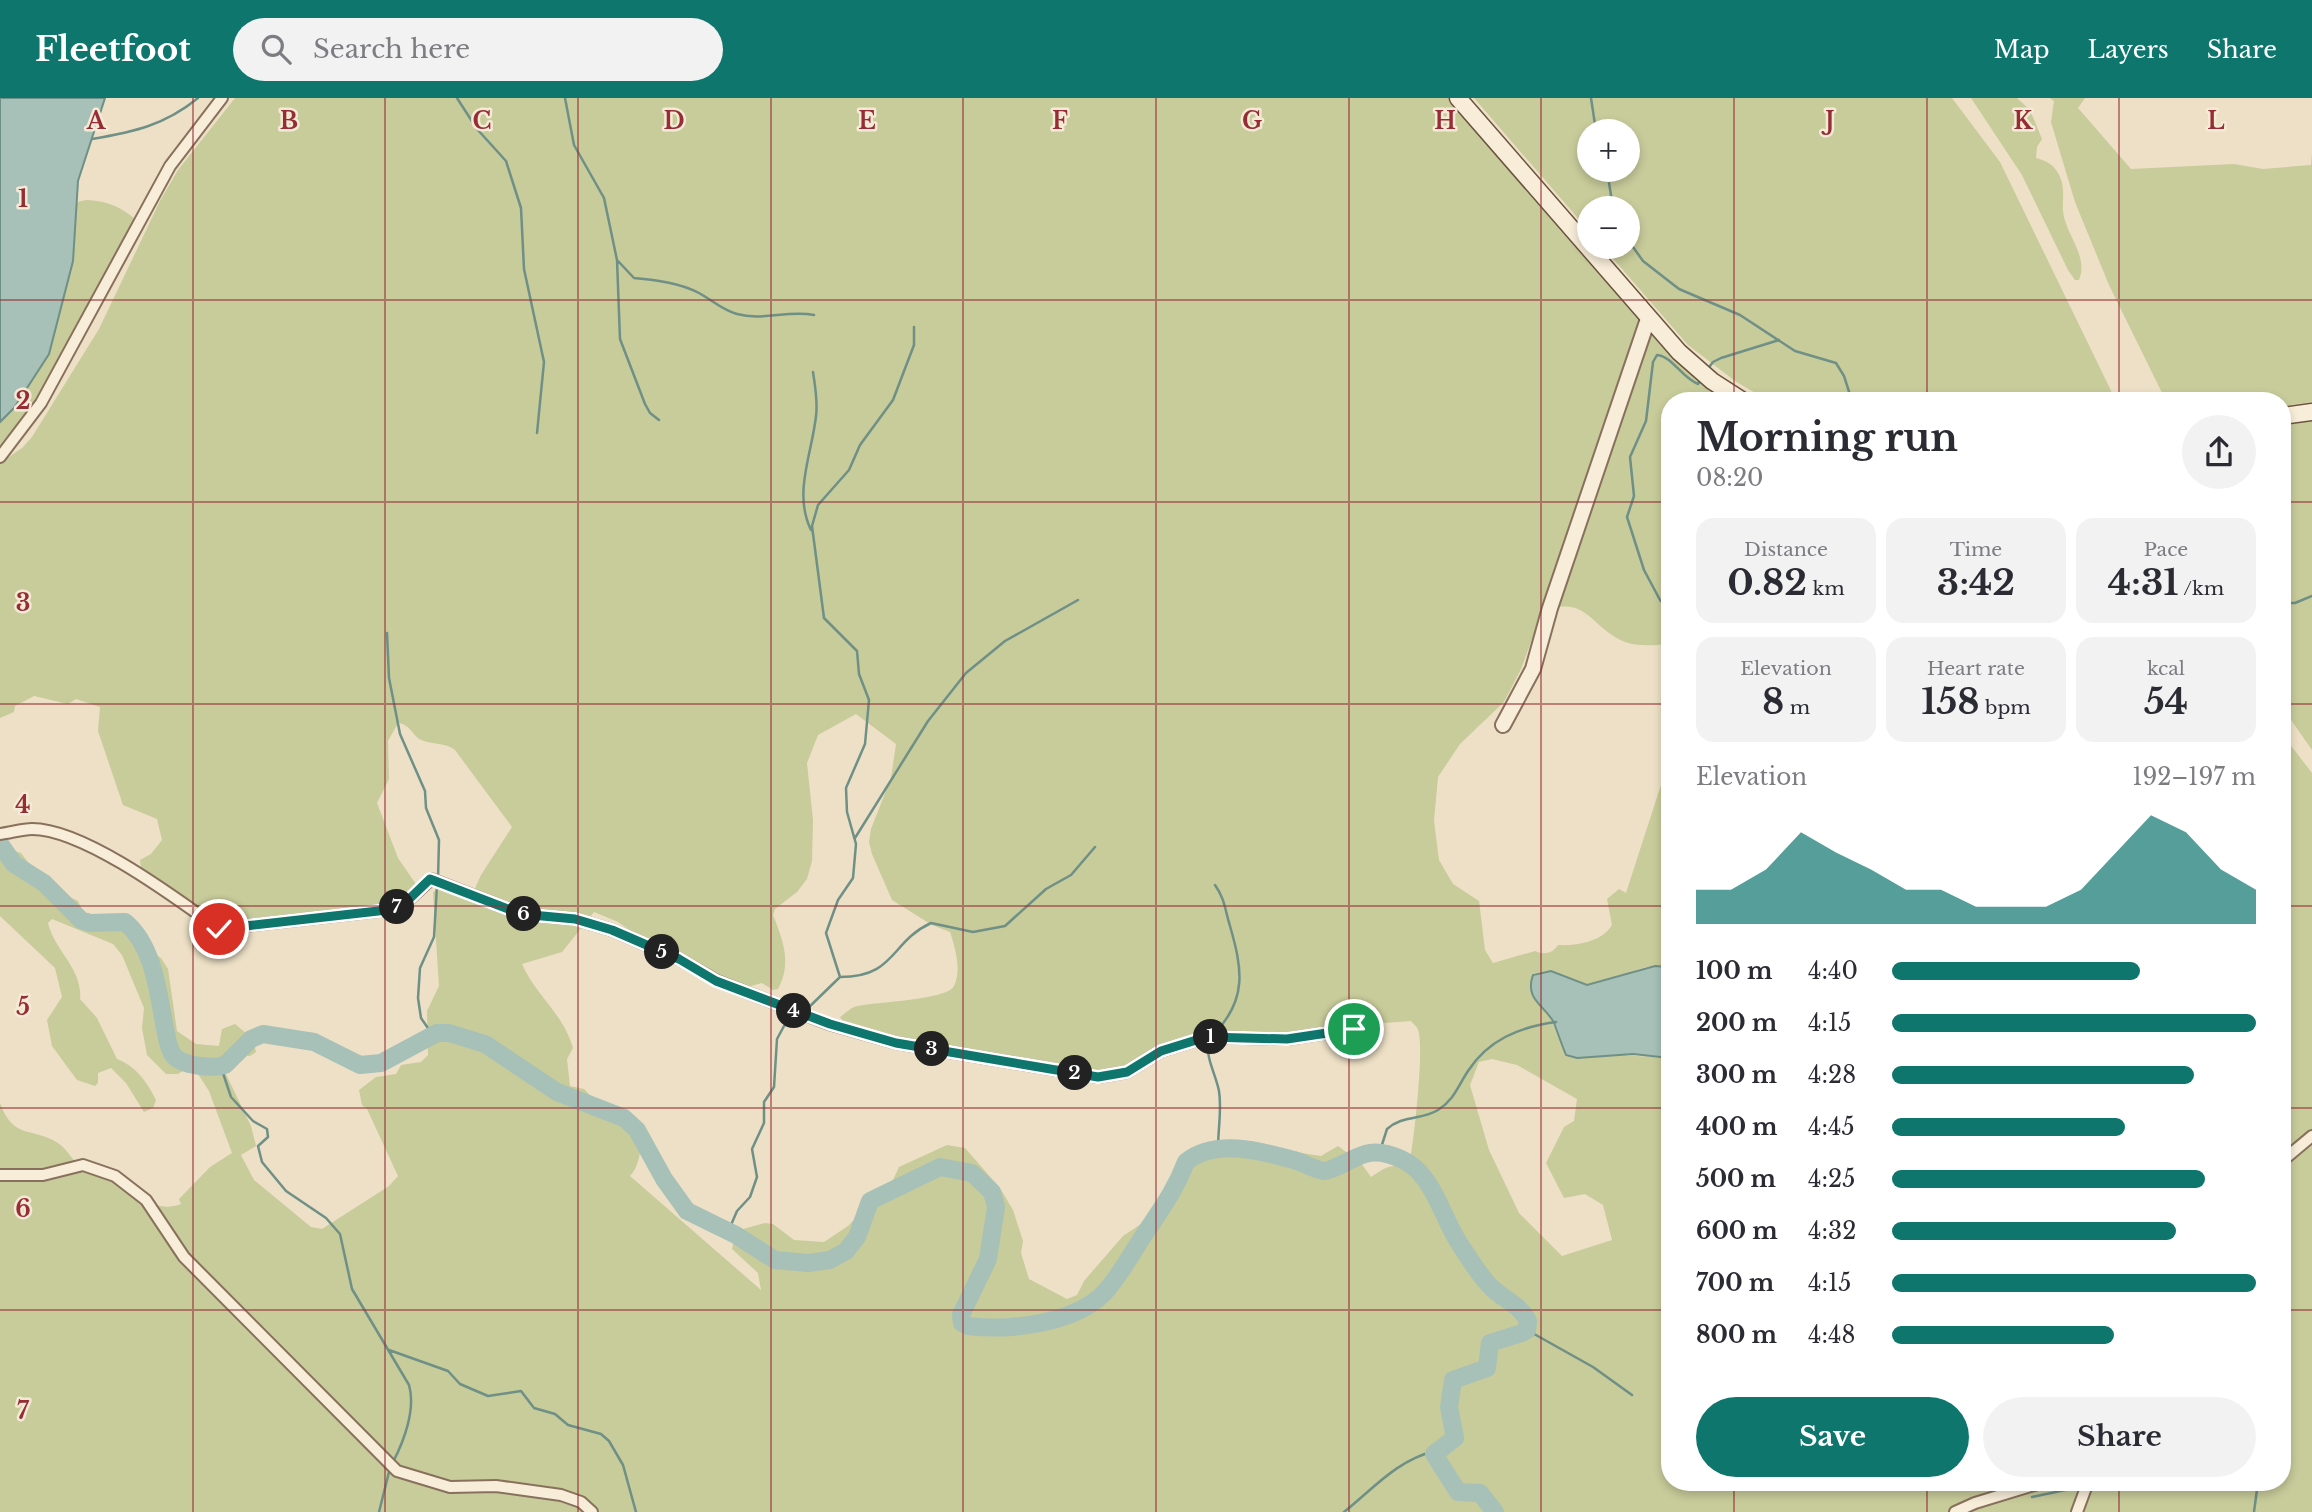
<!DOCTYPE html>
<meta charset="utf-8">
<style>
body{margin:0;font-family:"Libre Baskerville",serif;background:#f2f2f3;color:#2b2b33;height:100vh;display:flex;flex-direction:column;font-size:26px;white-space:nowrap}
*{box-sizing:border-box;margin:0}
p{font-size:23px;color:#7c7c81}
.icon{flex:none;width:38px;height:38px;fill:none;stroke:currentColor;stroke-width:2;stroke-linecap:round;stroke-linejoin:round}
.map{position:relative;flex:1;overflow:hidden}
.drawer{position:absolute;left:1661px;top:294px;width:630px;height:1099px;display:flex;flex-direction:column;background:#fff;border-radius:28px;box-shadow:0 4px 10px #0003}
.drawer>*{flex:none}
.buttons{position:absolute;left:1577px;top:21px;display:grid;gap:14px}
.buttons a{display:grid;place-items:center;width:63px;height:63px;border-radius:50%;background:#fff;box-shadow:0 4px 10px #0003;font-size:35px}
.pin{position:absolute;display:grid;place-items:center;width:60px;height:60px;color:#fff;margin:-30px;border:4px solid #fff;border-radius:50%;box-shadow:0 2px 7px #0007}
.km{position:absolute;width:35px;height:35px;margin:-18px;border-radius:50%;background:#222;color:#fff;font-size:19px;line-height:35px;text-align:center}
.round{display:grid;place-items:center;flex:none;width:74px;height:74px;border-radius:37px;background:#f2f2f3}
.headline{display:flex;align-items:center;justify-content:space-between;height:119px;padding:0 35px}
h1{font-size:38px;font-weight:700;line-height:52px}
.stats{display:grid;grid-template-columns:repeat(3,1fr);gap:10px;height:119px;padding:7px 35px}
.stats div{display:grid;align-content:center;border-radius:18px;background:#f2f2f3;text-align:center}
.stats b{font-size:35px;font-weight:700}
.stats small{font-size:19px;font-weight:400}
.stats p{font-size:19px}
.chart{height:196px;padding:14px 35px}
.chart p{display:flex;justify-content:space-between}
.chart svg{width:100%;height:126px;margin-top:7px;fill:#0f766e;opacity:.7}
.primary-button{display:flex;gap:14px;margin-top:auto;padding:14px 35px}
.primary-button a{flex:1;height:80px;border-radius:42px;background:#0f766e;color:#fff;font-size:28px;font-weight:700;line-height:80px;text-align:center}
.primary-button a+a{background:#f2f2f3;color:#2b2b33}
ul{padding:0 35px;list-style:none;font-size:23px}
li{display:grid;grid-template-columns:112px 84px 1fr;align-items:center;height:52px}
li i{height:18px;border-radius:9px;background:#0f766e}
header{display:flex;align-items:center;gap:42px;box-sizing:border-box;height:98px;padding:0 35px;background:#0f766e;color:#fff}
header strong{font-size:33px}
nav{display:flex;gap:38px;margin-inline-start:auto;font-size:24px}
.search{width:490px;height:63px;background:#f2f2f3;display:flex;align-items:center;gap:18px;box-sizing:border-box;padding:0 24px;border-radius:38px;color:#7c7c81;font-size:26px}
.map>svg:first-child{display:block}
.green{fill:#c8cb9a;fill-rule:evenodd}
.water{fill:#a7c1b8;stroke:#6e9086;stroke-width:2}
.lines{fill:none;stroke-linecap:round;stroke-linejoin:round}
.stream{stroke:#6e9086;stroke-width:2.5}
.river{stroke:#a7c1b8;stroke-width:18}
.minor-casing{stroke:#88715c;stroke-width:14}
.tertiary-casing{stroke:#88715c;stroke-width:18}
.secondary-casing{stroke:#6a533f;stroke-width:19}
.minor{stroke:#f8edd9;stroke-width:10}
.tertiary{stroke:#f8edd9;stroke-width:14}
.secondary{stroke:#f8edd9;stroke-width:16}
.route-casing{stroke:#fff;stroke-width:14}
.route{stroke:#0f766e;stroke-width:9}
.grid{fill:none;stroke:#962d34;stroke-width:2;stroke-opacity:0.55}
.grid-label{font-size:23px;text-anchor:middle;font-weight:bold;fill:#962d34;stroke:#f5ead6;stroke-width:5;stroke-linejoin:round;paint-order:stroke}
</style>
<header>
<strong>Fleetfoot</strong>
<div class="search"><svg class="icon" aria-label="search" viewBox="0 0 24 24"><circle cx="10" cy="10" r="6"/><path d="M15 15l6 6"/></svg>Search here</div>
<nav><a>Map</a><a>Layers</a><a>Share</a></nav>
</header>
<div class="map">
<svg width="2312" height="1414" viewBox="0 0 2312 1414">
<rect width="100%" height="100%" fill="#ede0c6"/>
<path class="green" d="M235 0H1449L1659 245 1731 303H1670L1669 546C1656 547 1638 549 1625 544 1590 530 1587 495 1542 514L1521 571 1504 604 1460 646 1438 679 1434 723 1439 762 1453 786 1479 803 1485 852 1493 865 1535 853C1544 857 1552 856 1558 847 1576 848 1602 844 1612 827L1607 801 1619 791 1626 795 1669 662V869C1643 862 1616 885 1590 886 1567 888 1564 867 1533 876L1557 936 1577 960 1604 956 1669 960 1670 1384H2282V636L2312 675V1414H0V1005C13 1042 33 1029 58 1045 67 1051 72 1062 80 1068 85 1071 94 1071 100 1074 125 1087 152 1118 181 1106L179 1101 210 1069 232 1055 209 993 196 973 186 971 178 976H166L147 957 142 930 144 910 122 857 113 846 52 821 48 825C54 852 83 871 80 901L97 920 117 961C137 969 147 984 156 1002L153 1010 144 1014 126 985 111 970 98 975V985L95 988 77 982 52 948 47 922 62 899 55 870 0 818V738L4 739 6 750 21 755 46 788 78 803 86 820 101 823 133 822 141 846 161 860 168 871 177 933 196 946 219 948 222 931 235 926 253 941 256 954 250 958C239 956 225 954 222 968L251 1028 256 1048 241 1057 254 1082 311 1129 322 1131 389 1088 398 1078 367 1011 362 1007 359 992 376 979 396 976 401 967 421 964 428 957 427 913 439 888 433 794 449 784 473 795 481 777 512 729 455 652C445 644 433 647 421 642 412 637 410 626 398 625L388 643 389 681 377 705 398 760 420 792 400 806 253 832 233 833 214 823 141 770 140 762 151 756 162 742 157 721 123 707 98 633 100 609 76 601 68 606 34 598 15 608 14 614 0 620V365L22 350 32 339 99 231 160 103 178 72ZM856 616 896 646 891 680 871 731 869 744 872 756 892 802 932 827 950 834C955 849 962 872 954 888 948 902 875 904 858 908 851 909 846 915 840 919L846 929 1010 967 1082 978 1124 971 1176 941 1213 929 1246 937 1329 936 1358 927 1411 923C1413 926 1417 928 1418 932 1425 948 1413 1053 1408 1073 1394 1062 1383 1071 1371 1079L1361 1065 1338 1048 1321 1058 1229 1044 1218 1056 1194 1067 1162 1112 1123 1138 1084 1183 1077 1197 1067 1201 1029 1181 1021 1155 1023 1143 1013 1112 1000 1090 965 1050 947 1047 899 1069 893 1082 848 1128 824 1144 794 1142 773 1126 765 1125 736 1133 732 1151 758 1175 761 1192 630 1078C641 1067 644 1040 637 1025L610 1018 584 991 570 988 567 961 573 950C563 915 536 898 522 866L562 854 594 814 618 824 656 850 735 887 751 888 762 885 773 892 778 891C792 865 783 842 773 817L775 811 797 794 807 781 812 763 813 722 807 665 818 637ZM1492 961 1517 967 1577 1001 1574 1023 1564 1029 1546 1065 1564 1100 1585 1096 1603 1107 1612 1142 1562 1158 1519 1115 1489 1052 1470 987 1479 964Z
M1474 0H1952L2000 64 2116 303H1769L1735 283 1688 247 1603 149H1628V110H1589V133ZM1628 33V72H1589V33Z
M1971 0H2017L2030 12 2042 41 2037 49 2036 60C2046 63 2052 65 2058 75 2066 89 2062 99 2063 113 2065 136 2089 158 2079 182H2075L2068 172 2022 77Z
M2050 0H2085L2078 10 2131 71 2234 66 2263 71 2311 67 2312 55V304L2282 308V303H2166L2109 187 2075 104 2051 24 2054 3Z
M86 102C106 103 120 108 135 121L20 334 0 351V324L23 295 73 163 77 104Z
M2312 320V652L2282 609V323Z"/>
<path class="water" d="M0 0H105L78 83 73 163 49 256 14 310 0 324Z
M1655 868 1669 869V960L1633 956 1577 960 1566 957C1562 947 1558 936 1554 925 1546 908 1524 902 1533 877L1551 873 1587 887Z"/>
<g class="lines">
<path class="stream" d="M457 0 477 31 506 63 521 110 524 171 544 264 537 335
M565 0 574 47 604 100 617 162 620 241 645 306 650 315 659 322
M1591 0 1596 33
M92 41C134 34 165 27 198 0
M1607 72 1613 110
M1628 142 1643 163 1679 191 1740 217 1795 253 1836 265 1844 278 1852 303
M617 162 634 180C656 182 680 185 699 195 712 202 722 212 737 216 762 223 788 212 814 217
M1707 272 1713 264 1721 260 1779 242
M811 432C793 395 812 356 816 318 818 303 815 288 813 274
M2282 505H2295L2312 498
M1670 512 1660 502 1644 472 1627 419 1634 398 1630 359 1646 323 1653 264 1657 257C1672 258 1682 280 1698 286L1701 281
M387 535 389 580 400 636 425 693 426 710 439 742 438 781
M855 740 928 623 966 575 1005 543 1078 502
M840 879 826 835 838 802 853 780 856 746 847 714 846 690 865 646 869 602 859 576 857 553 824 520 812 428 818 407 849 372 860 347 893 302 914 247V229
M840 879C896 879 890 844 931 825L973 834 1005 828 1046 791 1071 777 1095 749
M805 913 840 879
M432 936 421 920 418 900 420 870 434 839 437 787
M1214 936C1248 901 1242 870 1230 828 1225 812 1225 801 1215 787
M1208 944C1206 961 1216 977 1219 993 1222 1012 1218 1031 1218 1050
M221 969 231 999 253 1023 267 1031 268 1039 258 1048 262 1064 286 1093 326 1120 340 1136 352 1191 409 1287C416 1311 404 1343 393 1364
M1379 1056 1387 1031C1402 1017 1422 1022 1438 1012 1454 1002 1458 988 1468 973 1488 942 1519 929 1556 924
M728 1134 737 1113 750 1099 757 1079 752 1051 764 1025V1004L774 989 777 941 784 928 796 919
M1527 1232 1593 1269 1632 1297
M389 1252 448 1273 460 1286 488 1298 521 1293 534 1310 555 1316 568 1327 601 1336 609 1343 623 1367 636 1414
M2090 1386 2099 1384
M2032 1399 2084 1388
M379 1414 390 1370
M1344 1414C1373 1391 1397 1362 1435 1353
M2254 1414 2258 1384"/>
<path class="river" d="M0 746 14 766 44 785 81 822 90 825 125 824C154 848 158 895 165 930 167 939 168 950 173 957 182 968 212 971 225 967L251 941 263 936 314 944 360 967 381 965 437 935H449L485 946 557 994 624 1020 637 1032 664 1081 687 1113 736 1137 775 1162 808 1165 830 1162 846 1153 857 1139 870 1103 940 1069 972 1075 992 1094 996 1109 988 1161 961 1217 962 1225 968 1228C1009 1233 1074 1226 1104 1195 1120 1178 1131 1156 1144 1137 1161 1111 1175 1093 1186 1064 1215 1040 1261 1053 1294 1062 1305 1065 1314 1072 1325 1073 1355 1065 1363 1044 1401 1061 1434 1075 1442 1121 1461 1148 1470 1162 1481 1180 1493 1191 1505 1202 1521 1208 1528 1223L1527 1232 1522 1235 1490 1245 1487 1270 1453 1282 1449 1309 1455 1340 1434 1356 1458 1394 1480 1395 1495 1414"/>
<defs>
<path id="minor" d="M0 359 41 305 170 68 222 0
M0 736C10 735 22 731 32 731 84 731 177 801 219 831L387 812 403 807 431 781 521 816 575 821 612 832 679 861 717 883 829 926 896 945 1098 979 1127 974 1161 953 1206 939 1287 941 1354 931
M2282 1063 2312 1038
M0 1077H43L83 1067 115 1078 146 1102 184 1159 397 1373 450 1389 496 1388 561 1397 581 1404 592 1414
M1955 1414 1975 1405 2044 1384
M2077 1414 2088 1384"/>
<path id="tertiary" d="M1503 627 1533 571 1550 510 1648 221"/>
<path id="secondary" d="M1458 0 1679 254 1712 283 1743 303
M2282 318 2312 314"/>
</defs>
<use href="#minor" class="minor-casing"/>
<use href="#tertiary" class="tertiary-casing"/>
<use href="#secondary" class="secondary-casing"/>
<use href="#minor" class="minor"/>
<use href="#tertiary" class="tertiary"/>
<use href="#secondary" class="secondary"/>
</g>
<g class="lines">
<defs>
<path id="route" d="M219 831 387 812 403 807 430 781 521 816 575 821 612 832 679 861 716 883 830 926 896 945 1098 979 1127 974 1161 953 1206 939 1287 941 1354 931"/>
</defs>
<use href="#route" class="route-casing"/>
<use href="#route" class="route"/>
</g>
<path class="grid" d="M193 0V1414M385 0V1414M578 0V1414M771 0V1414M963 0V1414M1156 0V1414M1349 0V1414M1541 0V1414M1734 0V303M1927 0V303M2119 0V303M0 202H2312M0 404H1670M2282 404H2312M0 606H1670M2282 606H2312M0 808H1670M2282 808H2312M0 1010H1670M2282 1010H2312M0 1212H1670M2282 1212H2312M1734 1384V1414M1927 1384V1414M2119 1384V1414"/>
<g class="grid-label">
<text x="96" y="31">A</text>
<text x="289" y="31">B</text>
<text x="482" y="31">C</text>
<text x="674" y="31">D</text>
<text x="867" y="31">E</text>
<text x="1060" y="31">F</text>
<text x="1252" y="31">G</text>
<text x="1445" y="31">H</text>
<text x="1830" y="31">J</text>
<text x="2023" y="31">K</text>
<text x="2216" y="31">L</text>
<text x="23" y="109">1</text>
<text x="23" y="311">2</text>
<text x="23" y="513">3</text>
<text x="23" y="715">4</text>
<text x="23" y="917">5</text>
<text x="23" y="1119">6</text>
<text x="23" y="1321">7</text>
</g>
</svg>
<div class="buttons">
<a>+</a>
<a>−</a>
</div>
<div class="pin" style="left:1354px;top:931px;background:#1e9e55"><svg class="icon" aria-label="arrive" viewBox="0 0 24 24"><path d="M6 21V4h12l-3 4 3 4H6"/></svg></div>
<div class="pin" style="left:219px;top:831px;background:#d93025"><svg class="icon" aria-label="check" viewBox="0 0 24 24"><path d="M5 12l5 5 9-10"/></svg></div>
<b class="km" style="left:1211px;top:939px">1</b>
<b class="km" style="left:1075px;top:975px">2</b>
<b class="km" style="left:932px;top:951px">3</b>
<b class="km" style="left:794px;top:913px">4</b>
<b class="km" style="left:662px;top:854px">5</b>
<b class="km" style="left:524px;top:816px">6</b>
<b class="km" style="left:397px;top:809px">7</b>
<section class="drawer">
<div class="headline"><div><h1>Morning run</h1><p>08:20</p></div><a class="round"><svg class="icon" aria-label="share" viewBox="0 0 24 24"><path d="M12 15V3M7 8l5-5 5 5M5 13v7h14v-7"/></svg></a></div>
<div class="stats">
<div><p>Distance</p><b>0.82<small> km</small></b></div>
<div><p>Time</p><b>3:42</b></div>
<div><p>Pace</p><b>4:31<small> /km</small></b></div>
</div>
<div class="stats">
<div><p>Elevation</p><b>8<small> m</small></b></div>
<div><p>Heart rate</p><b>158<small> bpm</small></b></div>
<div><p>kcal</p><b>54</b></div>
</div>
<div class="chart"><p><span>Elevation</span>192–197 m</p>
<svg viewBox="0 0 160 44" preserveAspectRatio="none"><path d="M0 44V32L10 32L20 25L30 12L40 19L50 25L60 32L70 32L80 38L90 38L100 38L110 32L120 19L130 6L140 12L150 25L160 32V44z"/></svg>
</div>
<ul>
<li><b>100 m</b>4:40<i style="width:68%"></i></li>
<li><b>200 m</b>4:15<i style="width:100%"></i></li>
<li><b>300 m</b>4:28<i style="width:83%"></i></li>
<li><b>400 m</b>4:45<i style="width:64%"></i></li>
<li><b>500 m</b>4:25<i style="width:86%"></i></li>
<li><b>600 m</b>4:32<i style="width:78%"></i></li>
<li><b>700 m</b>4:15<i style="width:100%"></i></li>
<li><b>800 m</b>4:48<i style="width:61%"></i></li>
</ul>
<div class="primary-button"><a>Save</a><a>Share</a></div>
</section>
</div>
